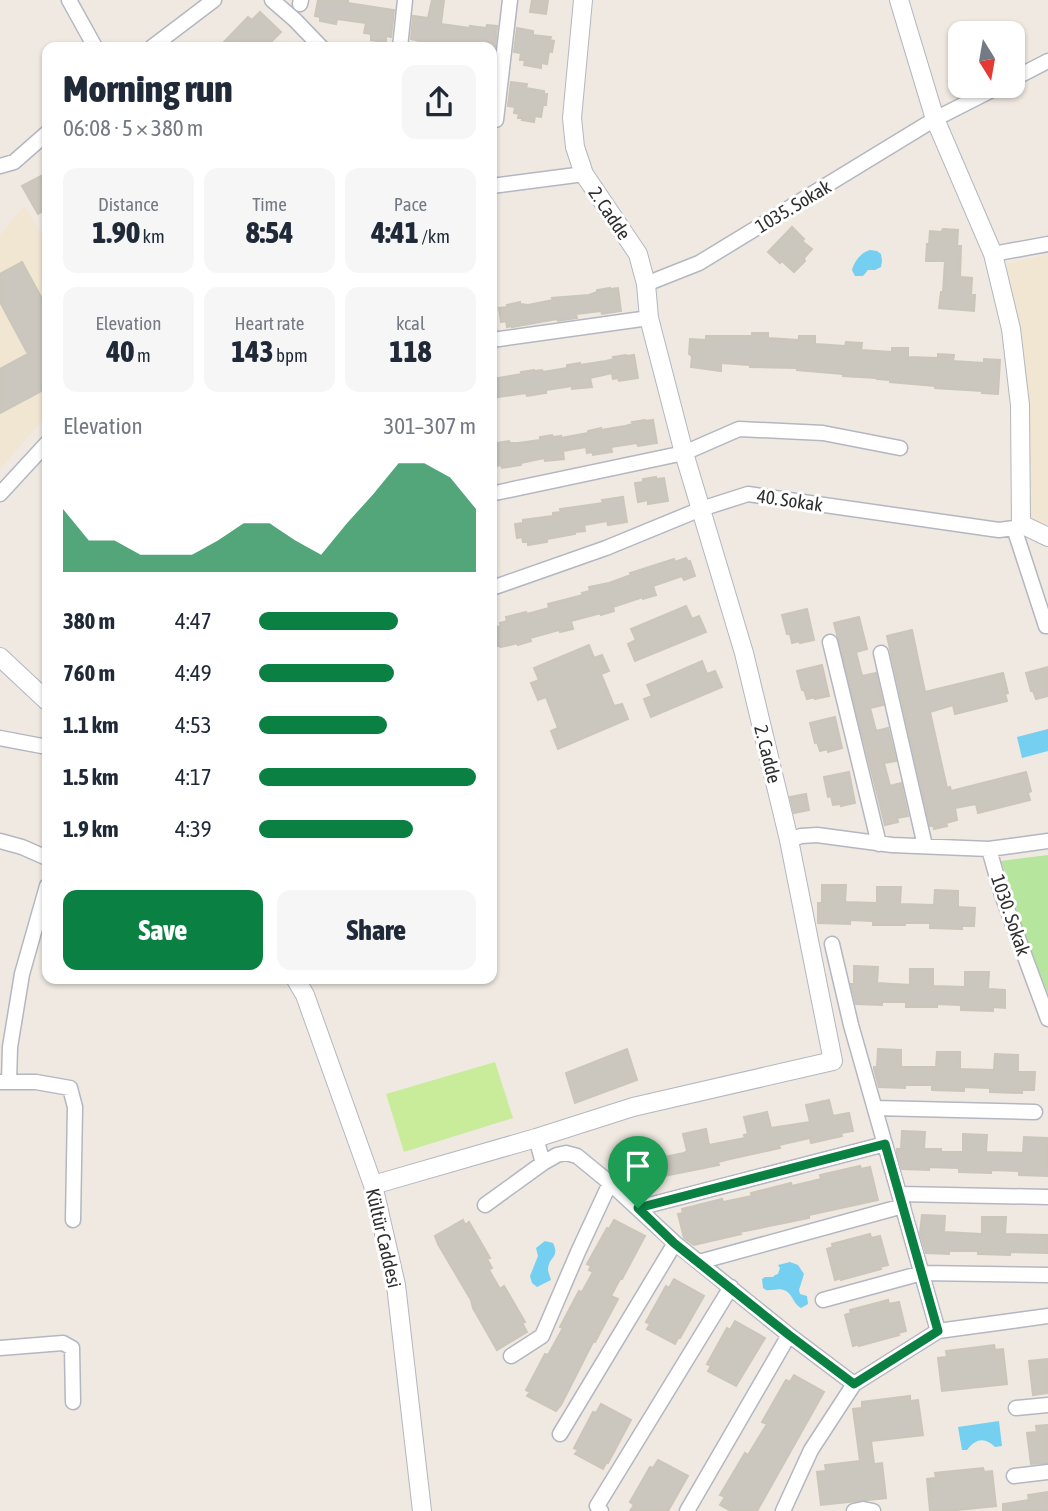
<!DOCTYPE html>
<meta charset="utf-8">
<style>
body{margin:0;font-family:"Asap Condensed",sans-serif;background:#f6f6f7;color:#1f2937;height:100vh;display:flex;flex-direction:column;font-size:26px;white-space:nowrap}
*{box-sizing:border-box;margin:0}
p{font-size:23px;color:#747a83}
.icon{flex:none;width:38px;height:38px;fill:none;stroke:currentColor;stroke-width:2;stroke-linecap:round;stroke-linejoin:round}
.map{position:relative;flex:1;overflow:hidden}
.sheet{position:absolute;left:42px;top:42px;width:455px;height:942px;display:flex;flex-direction:column;background:#fff;border-radius:14px;box-shadow:0 2px 5px #0004}
.sheet>*{flex:none}
.needle{width:46px;rotate:169deg}
.controls{position:absolute;left:948px;top:21px;display:grid;gap:14px}
.controls a{display:grid;place-items:center;width:77px;height:77px;border-radius:14px;background:#fff;box-shadow:0 2px 5px #0004;font-size:35px}
.pin{position:absolute;display:grid;place-items:center;width:60px;height:60px;color:#fff;margin:-72px -30px;border-radius:50% 50% 50% 0;rotate:-45deg;box-shadow:0 0 7px #0007}
.pin .icon{rotate:45deg}
.round{display:grid;place-items:center;flex:none;width:74px;height:74px;border-radius:14px;background:#f6f6f7}
.headline{display:flex;align-items:center;justify-content:space-between;height:119px;padding:0 21px}
h1{font-size:38px;font-weight:800;line-height:52px}
.figures{display:grid;grid-template-columns:repeat(3,1fr);gap:10px;height:119px;padding:7px 21px}
.figures div{display:grid;align-content:center;border-radius:14px;background:#f6f6f7;text-align:center}
.figures b{font-size:30px;font-weight:800}
.figures small{font-size:19px;font-weight:400}
.figures p{font-size:19px}
.chart{height:196px;padding:14px 21px}
.chart p{display:flex;justify-content:space-between}
.chart svg{width:100%;height:126px;margin-top:7px;fill:#0b8043;opacity:.7}
.primary-button{display:flex;gap:14px;margin-top:auto;padding:14px 21px}
.primary-button a{flex:1;height:80px;border-radius:14px;background:#0b8043;color:#fff;font-size:28px;font-weight:800;line-height:80px;text-align:center}
.primary-button a+a{background:#f6f6f7;color:#1f2937}
ul{padding:0 21px;list-style:none;font-size:23px}
li{display:grid;grid-template-columns:112px 84px 1fr;align-items:center;height:52px}
li i{height:18px;border-radius:9px;background:#0b8043}
.map>svg:first-child{display:block}
.education{fill:#f0e6d1}
.green{fill:#b6e59e}
.pitch{fill:#c9ec9a}
.water{fill:#75cff0}
.building{fill:#cbc7bf;stroke:#cbc5ba;stroke-width:2}
.lines{fill:none;stroke-linecap:round;stroke-linejoin:round}
.minor-casing{stroke:#b4b7c1;stroke-width:17}
.tertiary-casing{stroke:#b4b7c1;stroke-width:20}
.minor{stroke:#fff;stroke-width:14}
.tertiary{stroke:#fff;stroke-width:18}
.route-casing{stroke:#fff;stroke-width:14}
.route{stroke:#0b8043;stroke-width:9}
.labels{text-anchor:middle;dominant-baseline:central;stroke-width:6;stroke-linejoin:round;paint-order:stroke}
.street-label{font-size:19px;fill:#2e2e2e;stroke:#fff}
</style>
<div class="map">
<svg width="1048" height="1511" viewBox="0 0 1048 1511">
<rect width="100%" height="100%" fill="#efe9e1"/>
<path class="education" d="M24 206 41 233 47 252V415L0 469V235Z
M1048 254V524L1038 525 1026 515V408L1021 337 1006 264Z"/>
<path class="green" d="M1048 855V994L1020 922 1011 889 1001 861Z"/>
<path class="pitch" d="M495 1062 513 1118 404 1152 386 1094Z"/>
<path class="water" d="M870 250 877 251 881 254 882 261 881 267 875 270H868L863 276H855L852 270C854 262 861 252 870 250Z
M1048 729V751L1022 758 1017 737Z
M545 1241 553 1243C560 1258 549 1256 548 1269 548 1272 550 1276 551 1280L537 1287 532 1283 530 1276 538 1256 536 1248Z
M790 1262 798 1265 804 1274 799 1290 800 1294 807 1296 808 1304 801 1308C792 1303 793 1293 784 1290 779 1288 771 1291 766 1290L763 1288 762 1279 765 1277H773L775 1275 778 1274 780 1268 778 1265Z
M999 1421 1002 1446 995 1447C985 1437 976 1438 967 1450H962L958 1427Z"/>
<path class="building" d="M318 0H348V3L394 10 391 37 386 36V42L371 40V34L364 33 366 23 337 19 336 24 320 21V17L315 16Z
M432 0H444L441 24 470 28V26L486 28 487 25 497 26 495 49H492V47H418L419 41 411 39 413 16 428 18Z
M532 0H548L546 14 530 12Z
M260 12 281 32 266 47H219L248 17 252 20Z
M517 28 533 31V35L551 37 550 40 554 41 552 52 549 51 547 64 541 63V68L524 65 525 60H520L521 53 514 52Z
M511 82 527 84 526 88 544 91V94H547L546 105H543L541 117 535 116 534 122 522 120 523 118H518L519 114 514 113 515 107 508 106Z
M47 173V209L38 214 22 186Z
M792 227 804 239 802 241 812 249 804 258 805 261 794 272 782 261 780 263 768 252Z
M943 229 958 230 957 246H961L960 277 972 278 971 295H975L974 311 939 308 941 292H943L945 261H926L927 244H929L930 231 941 232Z
M22 262 47 308V388L0 413V369L28 354 0 302V274Z
M610 288V289L618 288 621 311 602 314 601 311 576 314 577 318 558 321 557 319 512 327V326L507 327 506 321 501 322 499 308 508 307 507 305 520 302V304L528 305 553 300 552 298 589 295 597 292V290Z
M752 333H768V338L799 340V336H815V344L845 346 846 342 862 343 861 350 892 352V348H908V357L938 358V354L954 355 953 361 984 363V359L1000 360 998 394 982 393V391L935 388V386L890 382V380L877 379V378L843 376V374L797 370V368L750 367V365L721 363V371L691 367 692 356 689 354 690 339 706 340V336H752Z
M626 355 627 356 634 355 638 378 619 381 618 378 613 379 612 373 590 378 592 387 572 389V386L546 390V393L527 396 526 393 492 398V379L522 374 521 372 534 370 535 371 542 370 543 372 567 368V365L580 363V365L606 361 614 359 613 357Z
M645 420 646 421 653 420 657 443 638 446 637 443 611 447 612 452 593 455 592 452 587 453 586 447 563 451 564 459 545 461 544 458 521 463V465L502 468 501 465 496 466 495 460 492 461V447L497 446 496 443 509 441 510 443H518L540 440V437L552 435 553 437 561 436V438L588 433V431L601 428V430L625 426 633 424 632 422Z
M656 477V479L664 478 668 501 648 504V500L638 502 635 483 643 482V479Z
M623 497 627 522 608 525 607 521 584 525 585 531 575 532V534L547 539V542L528 545V542H523L522 537 517 538 515 524 523 523V520L553 516V513L561 512 560 509 603 503 602 500Z
M686 558 688 562 690 561 695 576 684 580 682 576 653 586 656 595 643 599V597L613 607 614 611 601 615V613L571 621 573 629 560 632 559 630 530 638 531 641 518 645V643L501 647 495 645 492 632 494 631V628L501 626 500 623 507 621 506 617 526 612 527 614 549 608 548 604 583 595 582 593 590 591 589 587 609 583 631 575 630 573 674 559 675 562Z
M686 606 692 619 699 616 706 632 635 661 628 644 636 640 631 629Z
M807 609 814 640 800 643V641L792 643 790 634H787L782 615Z
M859 617 867 649 856 652 862 676 876 673 883 705 870 708 876 731 888 728 896 761 884 763 890 786 901 783 908 816 897 818 898 822 885 825 834 623Z
M912 630 925 692 1003 673 1008 693 1005 694 1007 701 955 714 953 705 930 712 947 788 950 787 951 791 1026 772 1031 791 1028 793 1030 800 978 813 976 804 955 808 957 820 946 823 947 826 934 829 933 825 930 826 887 636Z
M589 645 594 658 602 655 609 671 601 674 614 706 622 704 628 719 558 749 551 731 558 728 546 697 538 700 531 683 539 680 534 668Z
M702 661 707 674 715 671 722 687 651 717 644 699 652 696 647 685Z
M822 665 829 696 815 699V697L807 699 804 690H802L797 671Z
M1048 667V696L1036 699 1033 691H1031L1026 673Z
M835 717 842 748 828 752V749L820 751 817 742 815 743 810 723Z
M849 772 855 803 841 806V804L833 805 831 796 828 797 824 777Z
M806 794 809 810 794 813 790 797Z
M822 885H846L845 902 877 903V887H901L900 904 934 905 935 890 958 891V907L975 908 974 926H962V929L930 928V923H905V925H873V921L850 920V924L818 923V903H822Z
M854 966 878 967 877 983 910 985V969H933V986L965 987V972H989L988 989 1005 990V1008L993 1007V1011L961 1010V1005L937 1004V1007H906V1002H882V1005L856 1004 851 984H854Z
M627 1049 637 1080 575 1103 566 1073Z
M878 1049 901 1050V1067H936L937 1052H960V1069L994 1070 995 1054 1018 1055V1072H1035L1034 1090H1022V1093L990 1092V1088L964 1087V1091L932 1090V1085H905V1088L879 1087 874 1069V1067H877Z
M829 1100 833 1116 849 1113 853 1131 841 1133 842 1136 811 1143 810 1138 779 1145 780 1148 730 1159 718 1162 719 1165 659 1177 660 1180 629 1186 625 1167 628 1166 624 1148 647 1144 650 1160 684 1153 687 1151 683 1134 706 1129 709 1145 745 1138 744 1135 748 1134 744 1117 767 1112 771 1128 810 1122 806 1105Z
M902 1131 925 1132 924 1149H941V1152H963V1134L987 1135 986 1152 1023 1153 1024 1137 1047 1138 1048 1176 1019 1175V1171L991 1170V1173L959 1172V1168L929 1167V1170L902 1169 897 1153V1149H901Z
M860 1166 861 1169 870 1167 878 1200 809 1215V1218L740 1232 741 1234 694 1245 684 1238 678 1214 683 1213 682 1209 722 1199 723 1202 752 1196 751 1193 791 1183 792 1186 821 1179 820 1175Z
M922 1215 945 1216 944 1232 982 1234V1217H1006L1005 1234 1048 1235V1253L1010 1252V1255L978 1254V1251H949V1254L926 1253 920 1233Z
M463 1220 465 1225 469 1222 490 1258 487 1259 492 1268 489 1270 500 1289 504 1286 525 1322 522 1323 527 1332 497 1350 473 1308 471 1300 438 1244 435 1236Z
M614 1220 645 1236 622 1279H620L611 1296 618 1299 595 1342H593L561 1405 556 1411 527 1396 530 1392 526 1390 545 1354 548 1355 563 1328 560 1327 579 1291 582 1292 593 1272 589 1270 591 1266 587 1264 607 1228 609 1229Z
M870 1234 871 1238 880 1236 888 1265 880 1267 881 1269 841 1280V1278L835 1280 827 1249 833 1247 832 1244Z
M674 1279 704 1296 680 1338H678L675 1344 647 1329 650 1324 646 1322 666 1286 669 1288Z
M888 1300 889 1304 899 1302 906 1331 898 1333 899 1335 859 1346V1344L853 1346 845 1315 851 1313 850 1310Z
M735 1321 765 1338 736 1386 708 1371 711 1366 707 1364 727 1328 730 1330Z
M994 1345 995 1350 1003 1349 1007 1384 942 1391 938 1358 947 1357 946 1351Z
M1048 1359V1393L1033 1395 1029 1361Z
M794 1375 824 1392 757 1511H731L720 1505 725 1497 720 1495 745 1453 748 1455 767 1424 762 1422 786 1380 790 1382Z
M910 1396V1401L918 1400 923 1435 871 1441 874 1464 882 1463 886 1498 821 1505 817 1472 826 1471 825 1465 860 1461 853 1409 862 1408V1402Z
M601 1404 631 1420 608 1463H606L603 1469 575 1454 578 1450 574 1448 593 1412 596 1413Z
M1048 1425V1463L1031 1464 1027 1433 1037 1432 1036 1426Z
M658 1460 688 1476 668 1511H630L634 1505 630 1502 650 1467 653 1468Z
M983 1468 984 1472 992 1471 996 1506 948 1511H930L927 1479 936 1478 935 1473Z
M1048 1492V1511H1003V1504L1029 1500 1028 1495Z"/>
<g class="lines">
<defs>
<path id="minor" d="M69 0 95 47
M272 0 295 20 321 47
M300 4 301 0
M152 47 214 0
M400 47 405 0
M1013 79 1048 61
M492 120H496L510 0
M0 166 14 162 47 133
M492 186 584 174
M993 254 1048 244
M646 284 699 263 935 119 1000 86
M492 340 649 318
M495 493 684 453 739 429 823 433 900 448
M0 494 47 443
M1014 528 1046 626H1048
M492 588 606 548 701 509 748 494 999 530 1014 528 1021 524
M830 642 879 844
M881 653 925 846
M0 738 47 747
M789 840 801 836 817 835 892 845 989 849 1048 841
M0 841 22 847 47 858
M989 849 1002 895 1048 1019
M832 944 851 1025 938 1331
M0 1082H36L70 1088 75 1107 73 1220
M9 1082 10 1047 22 974 47 886
M875 1108 1035 1112
M536 1138 543 1163 557 1155 566 1153 577 1156 610 1183 675 1243 789 1335 854 1384
M900 1194 1048 1197
M485 1205 543 1163
M638 1208 885 1144
M699 1262 903 1206
M823 1300 922 1273 1048 1275
M0 1348 63 1343 72 1348 73 1402
M511 1356 542 1336 578 1252 610 1183
M1016 1408 1048 1405
M560 1434 675 1243
M1014 1476 1048 1472
M601 1511 597 1506 731 1287
M687 1511 789 1335
M783 1511 811 1450 854 1384 938 1331 1048 1316
M854 1511 863 1509 873 1511"/>
<path id="tertiary" d="M899 0 935 119 993 254 1011 329 1020 405 1021 524 1048 537
M0 657 47 701
M295 978 305 995 373 1185 396 1285 422 1511
M373 1185 536 1138 633 1107 833 1061 789 840 744 653 684 453 649 318 646 284 638 254 584 174 575 147 572 118 583 0"/>
</defs>
<use href="#minor" class="minor-casing"/>
<use href="#tertiary" class="tertiary-casing"/>
<use href="#minor" class="minor"/>
<use href="#tertiary" class="tertiary"/>
</g>
<g class="lines">
<defs>
<path id="route" d="M885 1144 938 1331 854 1384 789 1335 674 1243 638 1208Z"/>
</defs>
<use href="#route" class="route-casing"/>
<use href="#route" class="route"/>
</g>
<g class="labels">
<g class="street-label">
<text transform="translate(793 206) rotate(-31)">1035. Sokak</text>
<text transform="translate(610 213) rotate(56)">2. Cadde</text>
<text transform="translate(790 500) rotate(8)">40. Sokak</text>
<text transform="translate(768 754) rotate(76)">2. Cadde</text>
<text transform="translate(1011 915) rotate(71)">1030. Sokak</text>
<text transform="translate(384 1238) rotate(77)">Kültür Caddesi</text>
</g>
</g>
</svg>
<div class="controls">
<a><svg class="needle" viewBox="-14 -14 28 28"><path d="M0-13l5 13h-10z" fill="#e53935"/><path d="M0 13l5-13h-10z" fill="#747a83"/></svg></a>
</div>
<div class="pin" style="left:638px;top:1208px;background:#1e9e55"><svg class="icon" aria-label="arrive" viewBox="0 0 24 24"><path d="M6 21V4h12l-3 4 3 4H6"/></svg></div>
<section class="sheet">
<div class="headline"><div><h1>Morning run</h1><p>06:08 · 5 × 380 m</p></div><a class="round"><svg class="icon" aria-label="share" viewBox="0 0 24 24"><path d="M12 15V3M7 8l5-5 5 5M5 13v7h14v-7"/></svg></a></div>
<div class="figures">
<div><p>Distance</p><b>1.90<small> km</small></b></div>
<div><p>Time</p><b>8:54</b></div>
<div><p>Pace</p><b>4:41<small> /km</small></b></div>
</div>
<div class="figures">
<div><p>Elevation</p><b>40<small> m</small></b></div>
<div><p>Heart rate</p><b>143<small> bpm</small></b></div>
<div><p>kcal</p><b>118</b></div>
</div>
<div class="chart"><p><span>Elevation</span>301–307 m</p>
<svg viewBox="0 0 160 44" preserveAspectRatio="none"><path d="M0 44V22L10 33L20 33L30 38L40 38L50 38L60 33L70 27L80 27L90 33L100 38L110 27L120 17L130 6L140 6L150 11L160 22V44z"/></svg>
</div>
<ul>
<li><b>380 m</b>4:47<i style="width:64%"></i></li>
<li><b>760 m</b>4:49<i style="width:62%"></i></li>
<li><b>1.1 km</b>4:53<i style="width:59%"></i></li>
<li><b>1.5 km</b>4:17<i style="width:100%"></i></li>
<li><b>1.9 km</b>4:39<i style="width:71%"></i></li>
</ul>
<div class="primary-button"><a>Save</a><a>Share</a></div>
</section>
</div>
